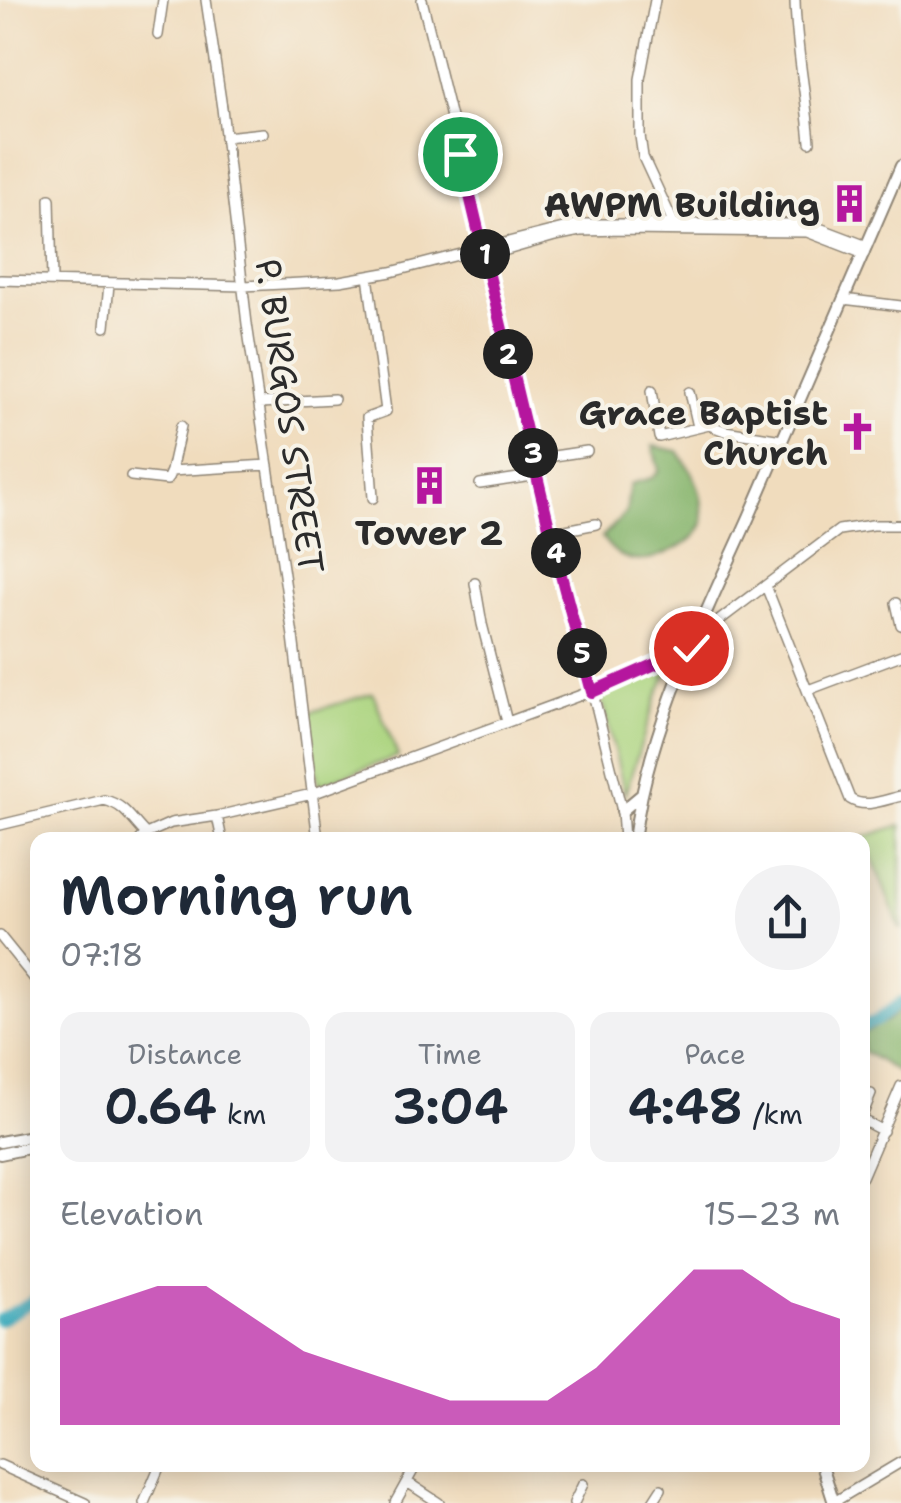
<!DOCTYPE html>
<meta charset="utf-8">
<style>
body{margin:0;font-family:"Shantell Sans",sans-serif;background:#f2f2f3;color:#1f2937;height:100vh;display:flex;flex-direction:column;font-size:38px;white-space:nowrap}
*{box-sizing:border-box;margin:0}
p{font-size:32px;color:#747a83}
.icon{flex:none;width:55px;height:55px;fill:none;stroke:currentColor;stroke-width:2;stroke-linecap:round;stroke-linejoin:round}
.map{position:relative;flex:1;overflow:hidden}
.panel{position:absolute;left:30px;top:832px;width:840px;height:640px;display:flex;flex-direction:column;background:#fff;border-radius:20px;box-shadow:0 5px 25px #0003}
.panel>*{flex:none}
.pin{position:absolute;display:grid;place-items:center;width:85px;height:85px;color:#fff;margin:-42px;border:5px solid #fff;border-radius:50%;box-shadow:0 2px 10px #0007}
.km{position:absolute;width:50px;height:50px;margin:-25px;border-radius:50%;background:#222;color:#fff;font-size:28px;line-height:50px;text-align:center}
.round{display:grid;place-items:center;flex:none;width:105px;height:105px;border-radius:52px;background:#f2f2f3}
.summary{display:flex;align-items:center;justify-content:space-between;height:170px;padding:0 30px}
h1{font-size:55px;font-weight:600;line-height:75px}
.stats{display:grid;grid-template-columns:repeat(3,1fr);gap:15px;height:170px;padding:10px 30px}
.stats div{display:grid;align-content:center;border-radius:20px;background:#f2f2f3;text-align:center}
.stats b{font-size:50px;font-weight:600}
.stats small{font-size:28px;font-weight:400}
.stats p{font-size:28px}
.chart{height:280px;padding:20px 30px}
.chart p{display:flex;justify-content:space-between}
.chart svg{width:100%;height:180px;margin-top:10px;fill:#b5179e;opacity:.7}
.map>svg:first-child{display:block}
.green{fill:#abd47f;stroke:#6b8055;stroke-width:2.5}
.forest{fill:#88b66e;stroke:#5a704c;stroke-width:2.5}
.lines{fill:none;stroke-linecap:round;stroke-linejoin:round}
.river{stroke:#3daabc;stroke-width:12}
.minor-casing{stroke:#8e8474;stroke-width:12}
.major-casing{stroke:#8e8474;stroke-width:14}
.minor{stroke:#fff;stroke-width:9}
.major{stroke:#fff;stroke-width:10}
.route-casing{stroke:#fff;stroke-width:20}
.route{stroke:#b5179e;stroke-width:12}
.labels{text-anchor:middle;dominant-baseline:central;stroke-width:8;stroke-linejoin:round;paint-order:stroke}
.poi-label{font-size:35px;font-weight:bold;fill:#2b2b2b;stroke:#f7f3e8;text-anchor:end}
.street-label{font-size:35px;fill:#2b2b2b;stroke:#f7f3e8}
</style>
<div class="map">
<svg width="901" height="1503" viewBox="0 0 901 1503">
<rect width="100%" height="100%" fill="#f7f3e8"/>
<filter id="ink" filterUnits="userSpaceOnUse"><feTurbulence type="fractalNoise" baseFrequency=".01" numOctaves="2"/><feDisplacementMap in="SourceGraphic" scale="20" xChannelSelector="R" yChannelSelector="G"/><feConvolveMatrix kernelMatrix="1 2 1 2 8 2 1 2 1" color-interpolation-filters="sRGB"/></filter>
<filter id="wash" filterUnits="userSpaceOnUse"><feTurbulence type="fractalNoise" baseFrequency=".0048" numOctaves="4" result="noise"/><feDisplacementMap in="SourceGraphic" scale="40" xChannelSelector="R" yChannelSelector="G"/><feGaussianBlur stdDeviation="2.25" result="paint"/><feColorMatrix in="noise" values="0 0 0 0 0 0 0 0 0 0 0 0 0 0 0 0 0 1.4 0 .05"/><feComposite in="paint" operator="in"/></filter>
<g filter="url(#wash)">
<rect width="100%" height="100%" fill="#f0dcbd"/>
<path class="green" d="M674 660 656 698 625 794 600 693Z
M373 693 398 756 318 785 308 713Z
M901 825V929H900L864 837Z"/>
<path class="forest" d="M653 446 678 451C690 469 701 485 702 507 702 512 704 518 703 523 699 535 686 544 675 549 645 564 623 568 602 537L626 513 630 484 652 478 659 471Z
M901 1008V1074L863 1051 862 1034 890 1019Z"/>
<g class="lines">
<path class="river" d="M862 1026 876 1021 901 1002
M0 1320 38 1298"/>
</g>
</g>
<g filter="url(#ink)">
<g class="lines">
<defs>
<path id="minor" d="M206 0 222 108 247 324 293 636 318 840
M422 0C488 270 553 541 622 811L624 840
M655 0 640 79V136L643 157 674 224
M795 0C796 48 806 94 810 142
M158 35 163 0
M225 137 263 133
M50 199 52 281
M486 256 555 236 580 231 624 230 807 232 864 254
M368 276 386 411 367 418 373 498
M0 280 244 286 340 281 391 272 579 224H809L867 246
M843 299 901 306
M105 327 109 284
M652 390 659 437 709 425 725 431 782 440
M690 392 698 427
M260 403 334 399
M181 426 171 471 268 465
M534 459 587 451
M131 476 167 480 171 471
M480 484 538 475
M551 533 596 524
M475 583 482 624 507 722
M766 586 850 799C865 809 884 800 901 796
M896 603 901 625
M696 638 839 530 872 525H901
M808 690 901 655
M217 816 222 840
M0 825 104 800C126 805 131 820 146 834
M140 840 146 834 171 823 217 816 312 794 592 691 691 648
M0 936 38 983
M862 1116 871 1094
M862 1122H866L883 1131
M862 1177 901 1086
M0 1465 85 1503
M407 1482 439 1503
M834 1502 901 1462
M144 1503 160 1465
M395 1503 416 1465
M574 1503 583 1484
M652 1503 661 1489"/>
<path id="major" d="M622 811 640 796
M634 840C649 725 702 622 749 517 800 400 850 283 901 166
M0 1142 38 1135
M0 1154 38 1146
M822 1465 834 1503"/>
</defs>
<use href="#minor" class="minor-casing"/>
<use href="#major" class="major-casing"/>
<use href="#minor" class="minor"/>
<use href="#major" class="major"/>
</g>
</g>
<g class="lines" filter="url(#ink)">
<defs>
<path id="route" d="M460 154 558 564 592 692 691 648"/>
</defs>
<use href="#route" class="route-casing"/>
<use href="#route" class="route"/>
</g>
<defs>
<symbol id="building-bare" viewBox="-9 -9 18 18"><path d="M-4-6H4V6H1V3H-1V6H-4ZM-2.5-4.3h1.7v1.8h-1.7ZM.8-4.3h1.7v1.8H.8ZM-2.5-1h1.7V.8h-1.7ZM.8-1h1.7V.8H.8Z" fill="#b5179e" stroke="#f7f3e8" stroke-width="2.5" paint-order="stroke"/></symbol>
<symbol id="church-bare" viewBox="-9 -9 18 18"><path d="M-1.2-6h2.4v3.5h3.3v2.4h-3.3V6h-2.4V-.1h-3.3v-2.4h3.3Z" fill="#b5179e" stroke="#f7f3e8" stroke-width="2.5" paint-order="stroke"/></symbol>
</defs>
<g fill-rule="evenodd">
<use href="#building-bare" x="822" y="176" width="55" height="55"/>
<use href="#church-bare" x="830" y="404" width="55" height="55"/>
<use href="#building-bare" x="402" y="458" width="55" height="55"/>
</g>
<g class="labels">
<g class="poi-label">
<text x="820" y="204">AWPM Building</text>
<text x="828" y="412">Grace Baptist<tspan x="828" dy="40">Church</tspan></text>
<text x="429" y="532" text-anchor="middle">Tower 2</text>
</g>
<g class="street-label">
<text transform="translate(290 416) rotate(82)">P. BURGOS STREET</text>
</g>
</g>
</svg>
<div class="pin" style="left:460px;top:154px;background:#1e9e55"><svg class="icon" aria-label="arrive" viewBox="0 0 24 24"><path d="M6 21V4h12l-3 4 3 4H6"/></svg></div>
<div class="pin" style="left:691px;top:648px;background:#d93025"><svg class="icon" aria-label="check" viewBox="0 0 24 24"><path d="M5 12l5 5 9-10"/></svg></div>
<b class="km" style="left:485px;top:254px">1</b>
<b class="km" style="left:508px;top:354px">2</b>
<b class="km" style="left:533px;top:453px">3</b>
<b class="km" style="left:556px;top:553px">4</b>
<b class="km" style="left:582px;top:653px">5</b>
<section class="panel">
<div class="summary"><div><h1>Morning run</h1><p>07:18</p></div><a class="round"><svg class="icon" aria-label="share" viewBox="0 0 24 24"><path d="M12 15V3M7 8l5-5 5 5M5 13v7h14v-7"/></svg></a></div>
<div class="stats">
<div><p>Distance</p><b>0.64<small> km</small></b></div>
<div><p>Time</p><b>3:04</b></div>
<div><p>Pace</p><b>4:48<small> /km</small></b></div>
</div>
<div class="chart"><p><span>Elevation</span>15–23 m</p>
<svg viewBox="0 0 160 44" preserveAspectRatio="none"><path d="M0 44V18L10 14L20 10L30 10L40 18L50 26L60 30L70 34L80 38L90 38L100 38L110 30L120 18L130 6L140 6L150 14L160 18V44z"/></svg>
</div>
</section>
</div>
